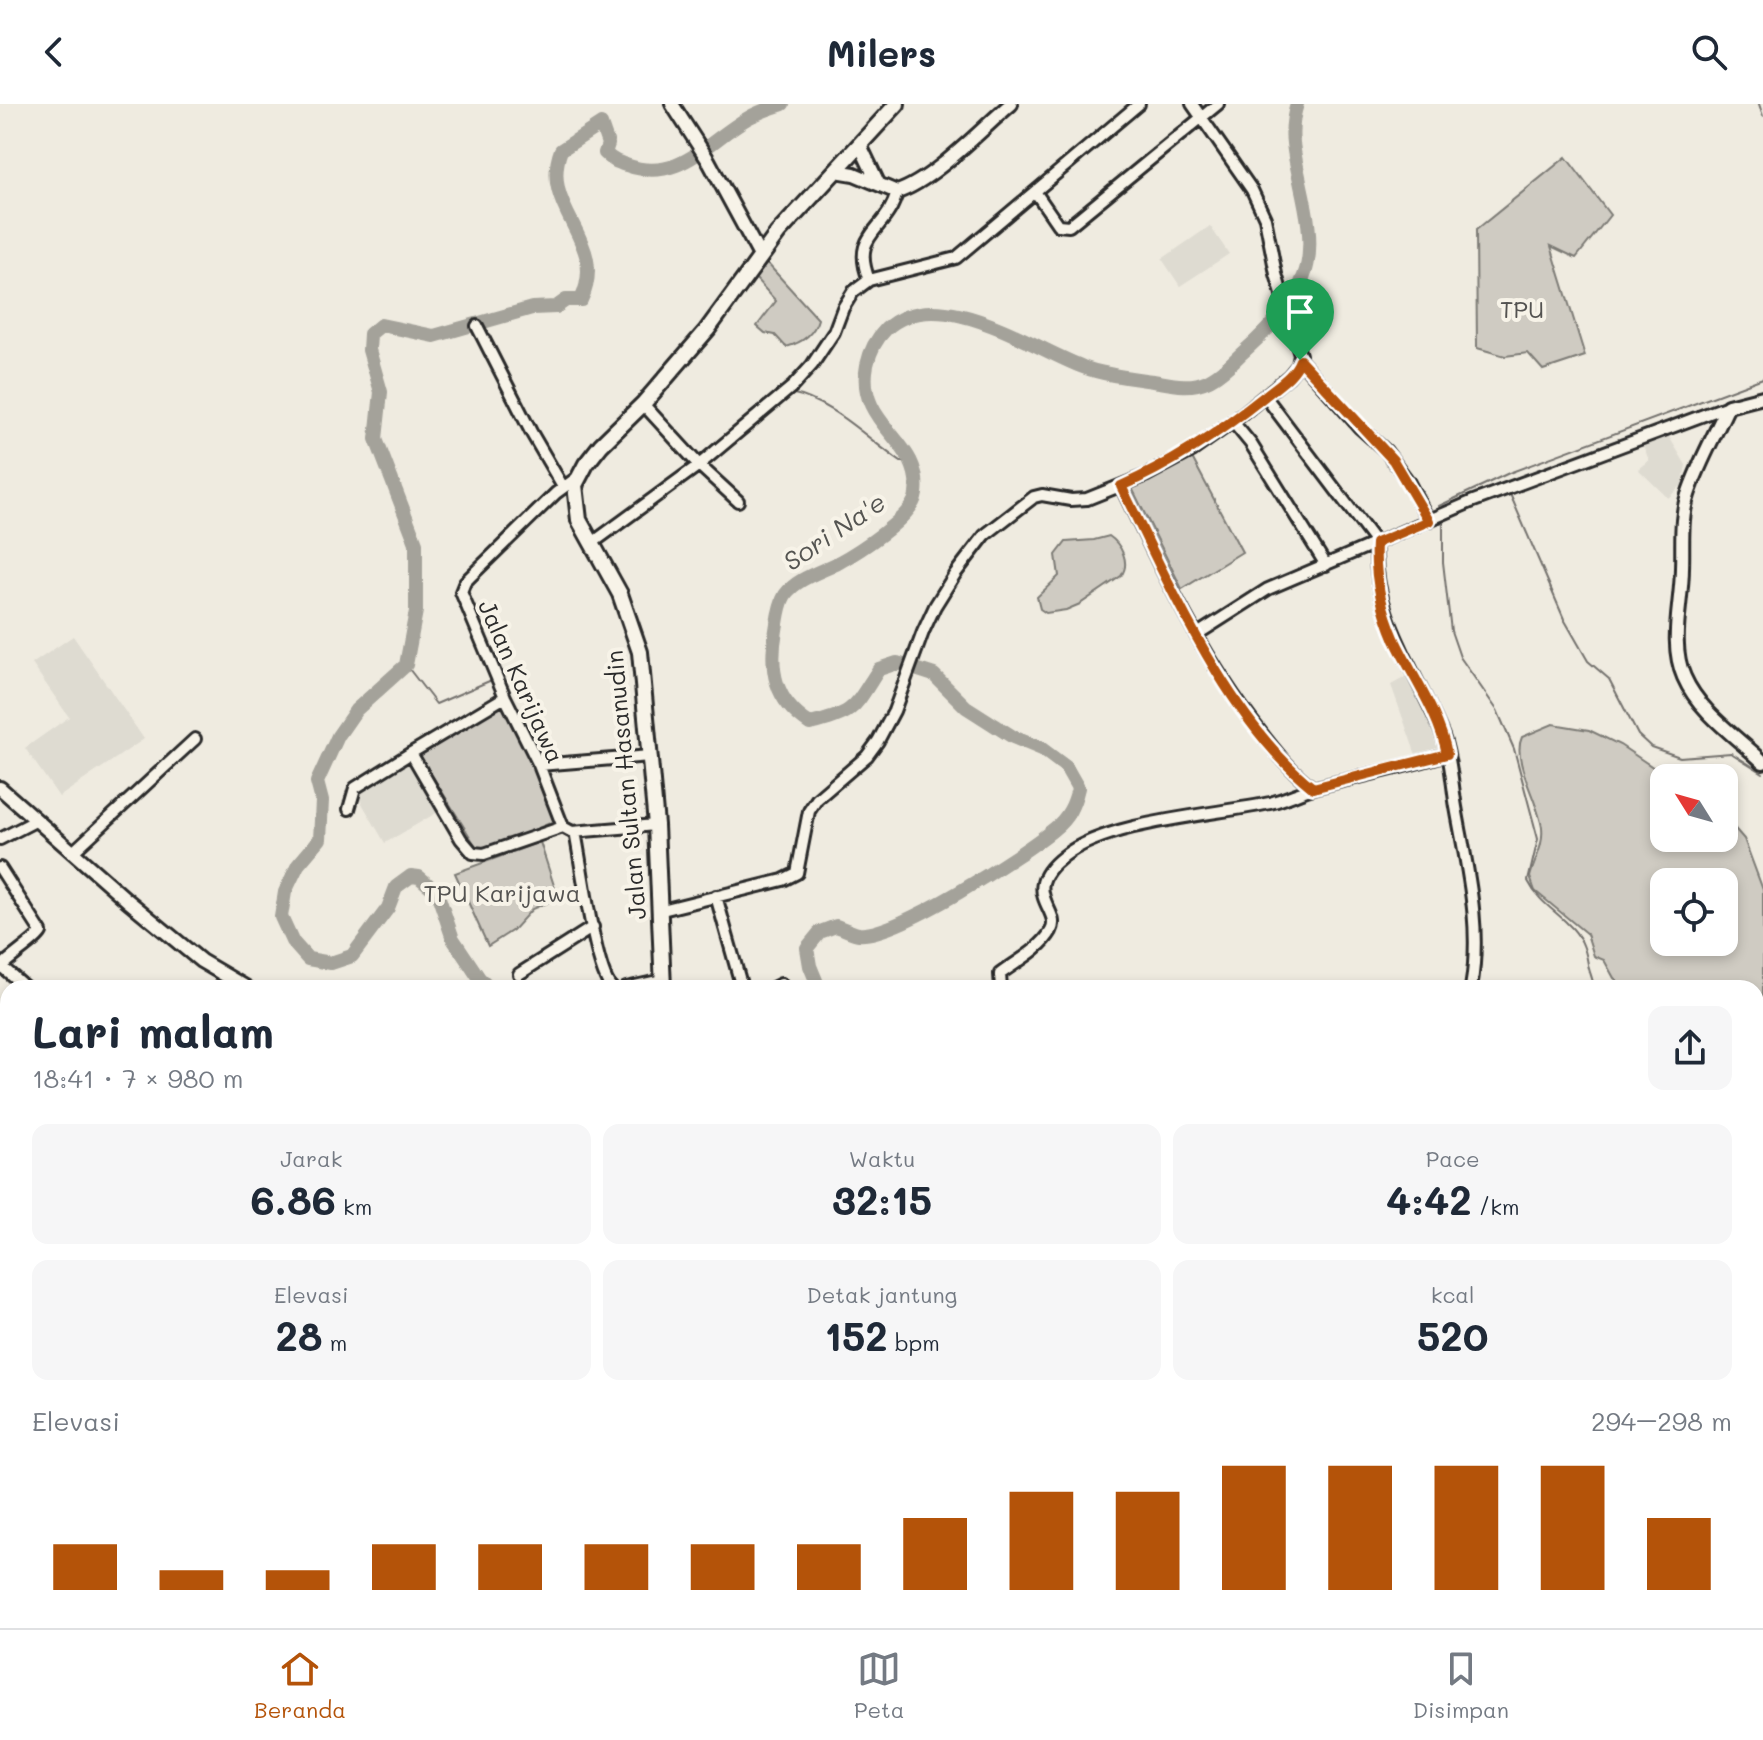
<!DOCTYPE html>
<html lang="id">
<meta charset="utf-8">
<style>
body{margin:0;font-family:Mali,sans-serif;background:#f6f6f7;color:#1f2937;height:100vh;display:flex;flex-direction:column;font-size:30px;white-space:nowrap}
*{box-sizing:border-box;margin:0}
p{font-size:26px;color:#747a83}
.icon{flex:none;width:44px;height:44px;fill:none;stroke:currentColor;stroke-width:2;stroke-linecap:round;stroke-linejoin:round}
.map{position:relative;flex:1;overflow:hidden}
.panel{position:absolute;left:0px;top:876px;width:1764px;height:648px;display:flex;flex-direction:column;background:#fff;border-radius:24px 24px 0 0;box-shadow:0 4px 12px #0003}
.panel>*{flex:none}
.needle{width:52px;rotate:307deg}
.fabs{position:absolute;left:1650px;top:660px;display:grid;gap:16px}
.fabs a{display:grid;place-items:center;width:88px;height:88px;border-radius:16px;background:#fff;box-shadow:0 4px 12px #0003;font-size:40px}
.pin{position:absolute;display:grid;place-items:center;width:68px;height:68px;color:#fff;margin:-82px -34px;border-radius:50% 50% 50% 0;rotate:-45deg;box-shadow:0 0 8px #0007}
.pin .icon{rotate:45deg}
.round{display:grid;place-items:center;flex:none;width:84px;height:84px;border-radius:16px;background:#f6f6f7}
.head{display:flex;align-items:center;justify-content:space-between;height:136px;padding:0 32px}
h1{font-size:44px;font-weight:700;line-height:60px}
.figures{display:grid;grid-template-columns:repeat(3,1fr);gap:12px;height:136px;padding:8px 32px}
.figures div{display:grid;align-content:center;border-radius:16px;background:#f6f6f7;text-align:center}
.figures b{font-size:40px;font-weight:700}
.figures small{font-size:22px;font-weight:400}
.figures p{font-size:22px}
.chart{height:224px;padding:16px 32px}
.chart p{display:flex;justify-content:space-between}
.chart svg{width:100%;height:144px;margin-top:8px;stroke:#b45309;stroke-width:6}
header{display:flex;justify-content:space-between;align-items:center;height:104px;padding:0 32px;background:#fff;font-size:36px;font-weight:700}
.tab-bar{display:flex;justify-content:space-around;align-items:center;height:112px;border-top:2px solid #e0e1e3;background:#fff;font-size:22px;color:#747a83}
.tab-bar a{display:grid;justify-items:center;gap:4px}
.tab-bar .active{color:#b45309}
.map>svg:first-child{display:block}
.built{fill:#dedbd1}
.green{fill:#cfcbc2;stroke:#7d7b76;stroke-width:2;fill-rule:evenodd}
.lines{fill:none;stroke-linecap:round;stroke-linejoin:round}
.stream{stroke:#74726e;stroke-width:2}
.river{stroke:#a4a29a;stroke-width:14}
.minor-casing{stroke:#2b2b2b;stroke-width:16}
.major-casing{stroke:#2b2b2b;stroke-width:18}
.highway-casing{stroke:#2b2b2b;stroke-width:20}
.minor{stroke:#f7f3e8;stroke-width:10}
.major{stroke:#f7f3e8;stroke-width:12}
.highway{stroke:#f7f3e8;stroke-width:14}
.route-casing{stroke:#fff;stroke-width:16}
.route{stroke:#b45309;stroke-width:10}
.labels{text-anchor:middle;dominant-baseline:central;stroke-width:8;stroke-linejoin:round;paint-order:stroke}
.park-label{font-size:24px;fill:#545351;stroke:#f7f3e8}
.street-label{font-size:24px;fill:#2b2b2b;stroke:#f7f3e8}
.water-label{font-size:26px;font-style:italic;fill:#555552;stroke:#f7f3e8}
</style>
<header><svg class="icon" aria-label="back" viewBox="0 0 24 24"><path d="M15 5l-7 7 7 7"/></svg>Milers<svg class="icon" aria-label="search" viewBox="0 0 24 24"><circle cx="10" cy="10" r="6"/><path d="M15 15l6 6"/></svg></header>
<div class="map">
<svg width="1763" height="1524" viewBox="0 0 1763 1524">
<rect width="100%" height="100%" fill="#efebe0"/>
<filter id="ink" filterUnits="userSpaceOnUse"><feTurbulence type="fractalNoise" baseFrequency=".0125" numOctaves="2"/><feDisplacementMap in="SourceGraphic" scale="16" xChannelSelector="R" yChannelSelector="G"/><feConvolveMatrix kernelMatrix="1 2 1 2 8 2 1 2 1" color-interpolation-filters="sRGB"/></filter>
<g filter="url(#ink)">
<path class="built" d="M1210 122 1229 150 1180 182 1162 155Z
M1668 331 1686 361 1682 381 1668 394 1638 365 1649 356 1642 339Z
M73 532 144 635 59 693 25 644 69 613 32 560Z
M1413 569 1443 646 1416 651 1391 581Z
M415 655 443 705 385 739 356 689Z"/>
<path class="green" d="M1566 53 1610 111 1576 154 1551 142 1585 252 1543 266 1528 249 1505 252 1477 244 1476 126Z
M767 159 818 215C814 230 801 239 786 243L775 231 765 229 757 222 776 197 755 174Z
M1190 350 1242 448 1182 485 1132 384Z
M1109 432C1121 440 1131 459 1121 472L1080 500 1066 506 1046 509 1040 505 1037 493 1059 472 1056 451 1066 438 1094 436Z
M505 598 562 714 480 749 420 652Z
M1553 620 1589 626 1620 641 1669 674H1664V734H1724V712L1744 735 1763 786V1524H1727L1720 1516H1756V884H1620L1621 880 1614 874 1604 856 1594 852 1587 830 1535 787 1530 773C1534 757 1544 742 1542 724 1539 699 1511 656 1522 633ZM1664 778H1724V838H1664Z
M540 738 558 794 532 805 513 826 488 842 455 769Z"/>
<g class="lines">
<path class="stream" d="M1759 0 1763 12
M790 289C832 297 866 334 901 358H912
M1510 390 1564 515 1588 557 1609 575 1638 631 1651 643 1680 653 1731 649 1763 669
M1441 407 1439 402 1509 369 1763 274
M1443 413V458L1451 527 1460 553 1497 606 1514 645 1538 735 1528 777C1538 797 1553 805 1568 820 1581 832 1585 843 1588 860 1589 868 1593 874 1594 884
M406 561 436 600 494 575
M1120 1524 1121 1516"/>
<path class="river" d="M489 884 479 874 453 835 437 788 419 773 411 772 396 783 388 804 352 852 331 859 308 855 292 837 281 813 285 788 298 761 320 735 322 697 317 678 338 632 356 606 406 561 416 507V439L376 335 381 288 369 246 370 230 381 221 434 232 532 204 556 203 566 196H581C610 135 538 107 561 46L601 20 608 40 605 49C612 56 617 58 626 61 679 80 706 38 748 14 759 8 770 4 783 0
M819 884 810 862 807 844 820 828 836 822C843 824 852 829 859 830 895 834 1024 750 1054 725 1068 714 1074 701 1078 684L1066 663 1042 645 1013 633 966 603 934 571 897 559 879 565C854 603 857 609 810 620 774 597 769 565 776 526 778 514 779 501 785 491 796 475 820 468 836 460 856 449 914 413 916 390 923 335 855 323 867 261 870 247 876 235 886 225 938 177 1030 243 1083 263 1104 271 1131 274 1153 277 1171 280 1190 285 1207 277 1218 272 1231 260 1240 251 1264 230 1297 197 1306 166 1314 138 1306 104 1300 77 1294 48 1288 29 1297 0
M0 1069 8 1071
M711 1524 731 1516"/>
<defs>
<path id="minor" d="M1036 89 1058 121 1069 122 1218 0
M869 176C850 128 887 129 897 88
M477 222 531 328 563 383
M1300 256 1359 323 1386 347 1408 377 1429 417
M643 300 699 361 738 397
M1233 318 1251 340 1326 461
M578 373 556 389 471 472 465 478 461 488 505 593 539 661 563 723 572 728 656 721
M1121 382C1162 466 1201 552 1259 626 1275 647 1291 667 1313 684
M591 440 699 361 793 282 812 261 834 228 843 204 853 188 869 176 956 154 1139 0
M1196 531 1268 485 1376 439 1265 292
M505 593 411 649 461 735 473 749 484 750 563 723
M539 661 650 652
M349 705 355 684 411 649
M575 728C581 756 595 869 612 884
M0 735 37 716
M74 747 195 635
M0 764 41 828C38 835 12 852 2 862
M716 792 742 884
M658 807 783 776 797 769 809 707 817 695 867 652 878 637 894 607 923 528 935 502 955 470 985 431 1034 393 1042 391 1071 396 1087 395 1147 371 1192 347 1233 318 1289 272 1298 261 1300 251 1276 170 1265 114 1252 86 1192 0
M0 861 26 884
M519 870 593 823
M626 884 663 876
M773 884 781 880
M1001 884 1000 870C1016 858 1041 845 1051 827 1063 806 1017 788 1064 752 1108 717 1214 711 1270 699 1286 695 1301 687 1317 683 1360 672 1404 664 1447 650
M1471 884C1482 822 1467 765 1456 703 1452 680 1451 653 1443 632 1417 568 1372 511 1376 439L1471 398 1728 302
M0 1162 8 1163
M1 1273 8 1277
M0 1384 8 1389
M0 1421 8 1411
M0 1472 8 1479
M53 1516 62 1524
M191 1516 202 1524
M389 1516 403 1524
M531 1524 537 1516
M1692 1524 1701 1516"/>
<path id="major" d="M672 0 708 56 760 152
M860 41 878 79
M836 67 854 70 897 88C934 76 980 26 1011 0
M1763 293 1728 302C1715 331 1698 360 1688 391 1680 414 1683 440 1682 464 1682 499 1669 539 1684 573 1699 608 1737 633 1763 658
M0 684 127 796 201 857 247 884
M218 1524 222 1516"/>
<path id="highway" d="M663 884 656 721 640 548 620 490 579 416 575 381 586 360 601 341 643 300 707 226 778 129 897 0
M420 1524 423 1516"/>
</defs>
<use href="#minor" class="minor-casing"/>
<use href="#major" class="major-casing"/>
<use href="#highway" class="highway-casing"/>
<use href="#minor" class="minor"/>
<use href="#major" class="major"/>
<use href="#highway" class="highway"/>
</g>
</g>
<g class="lines" filter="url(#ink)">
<defs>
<path id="route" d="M1300 256 1393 356 1429 417 1376 439C1374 472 1382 506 1395 536 1413 574 1439 609 1447 650L1313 684C1227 616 1169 479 1121 382 1174 359 1220 328 1265 292 1278 281 1294 272 1300 256Z"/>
</defs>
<use href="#route" class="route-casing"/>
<use href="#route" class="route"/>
</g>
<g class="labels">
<g class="park-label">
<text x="1522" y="204">TPU</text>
<text x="502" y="788">TPU Karijawa</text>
</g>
<g class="street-label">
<text transform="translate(522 577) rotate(66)">Jalan Karijawa</text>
<text transform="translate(625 681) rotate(-95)">Jalan Sultan Hasanudin</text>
</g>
<g class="water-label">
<text transform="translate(834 427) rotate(-34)">Sori Na'e</text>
</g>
</g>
</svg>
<div class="fabs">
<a><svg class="needle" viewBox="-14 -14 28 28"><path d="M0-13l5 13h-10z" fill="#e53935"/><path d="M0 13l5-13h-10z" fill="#747a83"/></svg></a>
<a><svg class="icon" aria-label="locate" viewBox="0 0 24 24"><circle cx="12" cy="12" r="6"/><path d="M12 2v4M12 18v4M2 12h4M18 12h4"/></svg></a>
</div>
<div class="pin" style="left:1300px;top:256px;background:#1e9e55"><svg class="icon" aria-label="arrive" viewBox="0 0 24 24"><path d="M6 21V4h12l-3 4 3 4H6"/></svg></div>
<section class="panel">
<div class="head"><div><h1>Lari malam</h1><p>18:41 · 7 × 980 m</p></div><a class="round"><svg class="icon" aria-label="share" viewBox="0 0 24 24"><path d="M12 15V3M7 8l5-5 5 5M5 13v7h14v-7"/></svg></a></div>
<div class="figures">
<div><p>Jarak</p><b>6.86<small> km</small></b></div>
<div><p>Waktu</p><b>32:15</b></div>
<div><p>Pace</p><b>4:42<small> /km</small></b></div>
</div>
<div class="figures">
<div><p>Elevasi</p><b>28<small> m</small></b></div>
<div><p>Detak jantung</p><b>152<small> bpm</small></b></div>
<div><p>kcal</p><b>520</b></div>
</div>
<div class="chart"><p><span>Elevasi</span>294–298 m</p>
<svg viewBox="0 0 160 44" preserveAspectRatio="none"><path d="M5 44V30M15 44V38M25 44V38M35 44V30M45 44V30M55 44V30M65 44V30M75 44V30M85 44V22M95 44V14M105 44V14M115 44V6M125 44V6M135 44V6M145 44V6M155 44V22"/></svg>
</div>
</section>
</div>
<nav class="tab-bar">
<a class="active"><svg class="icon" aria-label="home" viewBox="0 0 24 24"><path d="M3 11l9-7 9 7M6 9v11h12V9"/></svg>Beranda</a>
<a><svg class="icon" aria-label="map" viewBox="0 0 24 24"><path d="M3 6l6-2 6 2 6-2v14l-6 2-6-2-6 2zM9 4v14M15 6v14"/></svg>Peta</a>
<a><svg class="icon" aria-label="saved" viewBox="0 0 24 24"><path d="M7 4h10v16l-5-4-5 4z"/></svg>Disimpan</a>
</nav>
